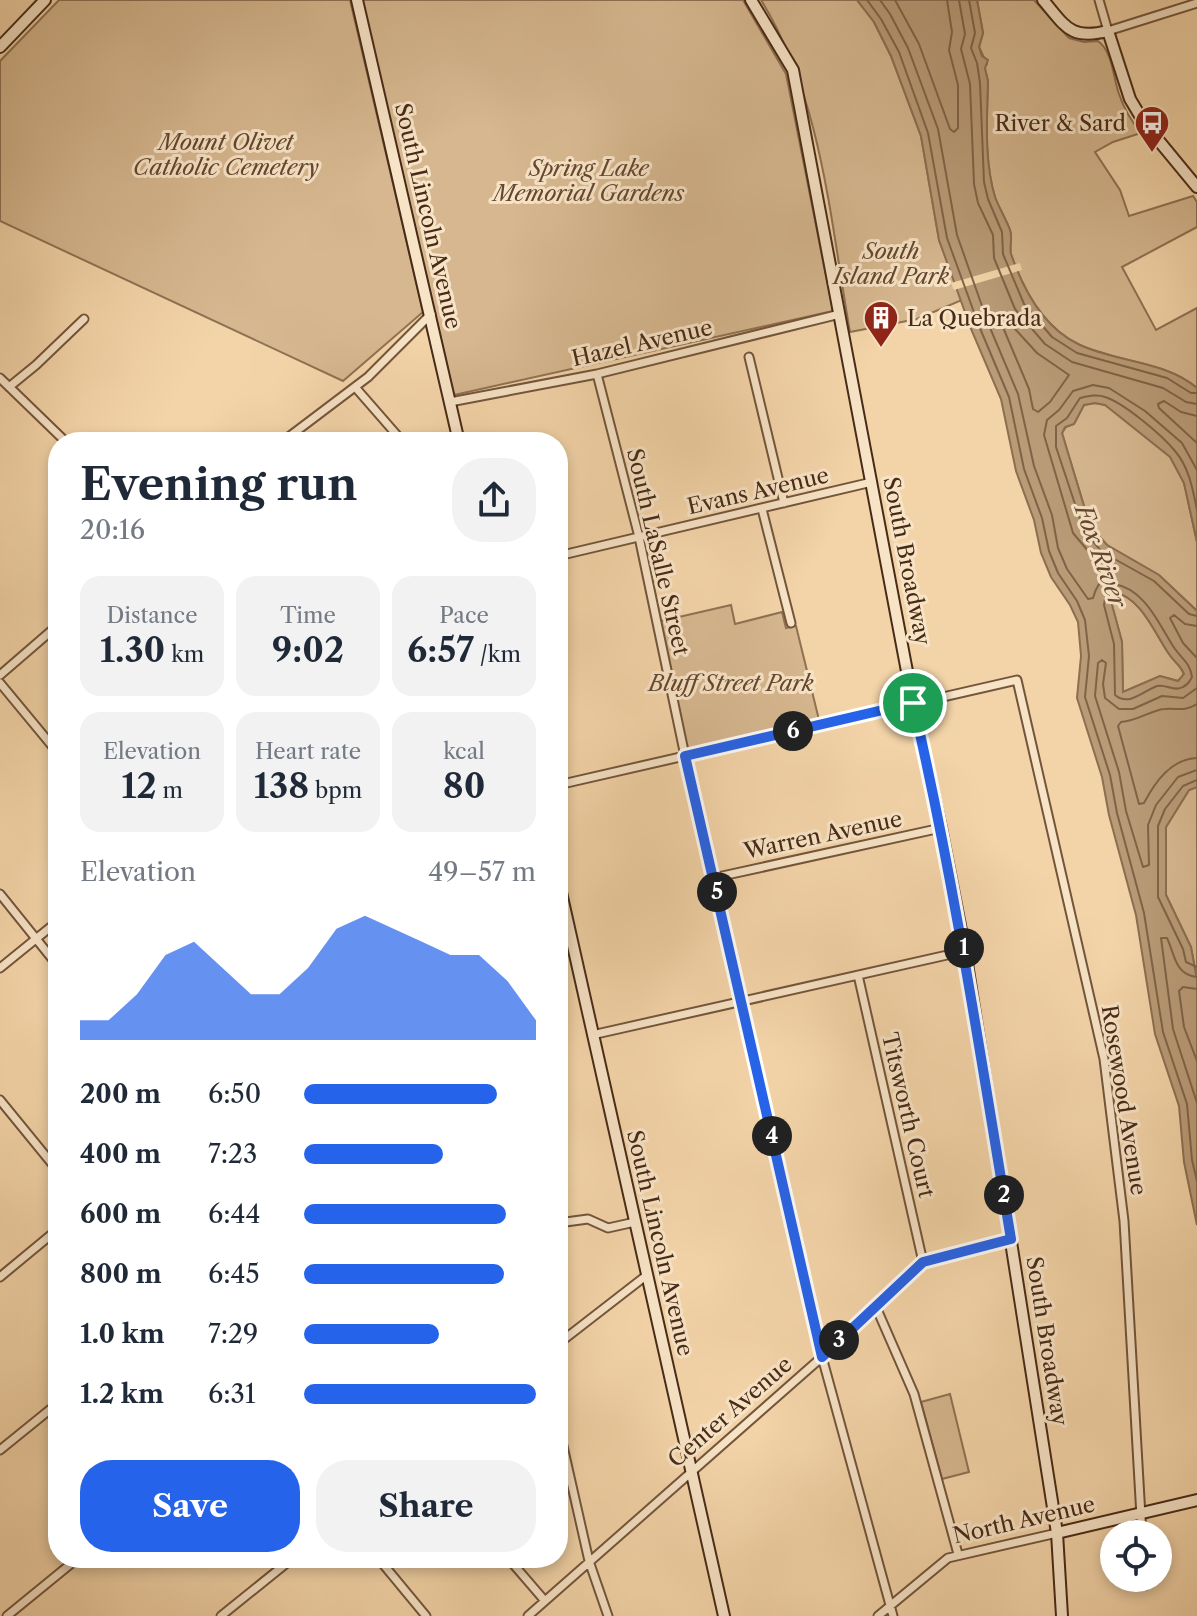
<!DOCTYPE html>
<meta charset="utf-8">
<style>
body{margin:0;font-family:"Libre Caslon Text",serif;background:#f2f2f3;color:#1f2937;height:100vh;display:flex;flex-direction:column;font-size:30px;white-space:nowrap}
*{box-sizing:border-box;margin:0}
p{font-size:26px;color:#747a83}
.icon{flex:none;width:44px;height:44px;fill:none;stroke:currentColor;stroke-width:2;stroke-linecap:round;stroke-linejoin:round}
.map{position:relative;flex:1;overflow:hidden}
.details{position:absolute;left:48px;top:432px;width:520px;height:1136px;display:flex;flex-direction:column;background:#fff;border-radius:32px;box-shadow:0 4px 12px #0003}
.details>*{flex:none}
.controls{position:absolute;left:1100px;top:1520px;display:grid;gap:16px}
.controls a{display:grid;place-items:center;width:72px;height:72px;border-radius:50%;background:#fff;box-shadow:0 4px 12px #0003;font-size:40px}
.pin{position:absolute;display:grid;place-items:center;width:68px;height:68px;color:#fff;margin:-34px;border:4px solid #fff;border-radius:50%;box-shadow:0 2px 8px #0007}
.km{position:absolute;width:40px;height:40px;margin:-20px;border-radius:50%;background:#222;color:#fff;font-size:22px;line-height:40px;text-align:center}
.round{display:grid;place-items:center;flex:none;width:84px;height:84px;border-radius:32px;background:#f2f2f3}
.headline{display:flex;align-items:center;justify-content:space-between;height:136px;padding:0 32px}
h1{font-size:44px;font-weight:700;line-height:60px}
.figures{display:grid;grid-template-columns:repeat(3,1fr);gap:12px;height:136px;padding:8px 32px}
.figures div{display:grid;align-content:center;border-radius:20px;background:#f2f2f3;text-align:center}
.figures b{font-size:34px;font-weight:700}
.figures small{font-size:22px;font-weight:400}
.figures p{font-size:22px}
.chart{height:224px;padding:16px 32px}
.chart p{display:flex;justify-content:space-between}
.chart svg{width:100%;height:144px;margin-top:8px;fill:#2563eb;opacity:.7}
.button{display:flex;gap:16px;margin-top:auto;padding:16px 32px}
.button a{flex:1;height:92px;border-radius:32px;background:#2563eb;color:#fff;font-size:32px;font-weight:700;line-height:92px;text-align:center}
.button a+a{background:#f2f2f3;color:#1f2937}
ul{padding:0 32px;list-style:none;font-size:26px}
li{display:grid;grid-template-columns:128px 96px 1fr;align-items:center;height:60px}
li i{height:20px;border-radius:10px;background:#2563eb}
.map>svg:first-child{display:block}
.green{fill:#d6b78f;stroke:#8f7153;stroke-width:2}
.water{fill:#b99b77;stroke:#8c6e51;stroke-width:2;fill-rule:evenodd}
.pier{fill:#f3d4a8}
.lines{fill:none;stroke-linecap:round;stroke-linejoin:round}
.shore{stroke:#806347;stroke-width:2}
.street-casing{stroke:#73553b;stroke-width:11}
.secondary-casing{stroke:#482b17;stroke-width:14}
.street{stroke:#f7e3c6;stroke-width:7}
.secondary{stroke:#f7e3c6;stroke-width:10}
.route-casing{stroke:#fff;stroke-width:16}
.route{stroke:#2563eb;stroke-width:10}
.labels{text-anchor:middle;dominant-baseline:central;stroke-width:6;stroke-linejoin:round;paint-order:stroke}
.poi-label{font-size:22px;fill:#482b17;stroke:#f7e3c6;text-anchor:end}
.park-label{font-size:22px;font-style:italic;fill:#64472f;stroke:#f7e3c6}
.street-label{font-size:22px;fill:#482b17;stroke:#f7e3c6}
.water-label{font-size:24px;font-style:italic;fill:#64472f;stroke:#f7e3c6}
</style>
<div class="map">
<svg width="1197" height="1616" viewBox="0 0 1197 1616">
<rect width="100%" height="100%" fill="#f3d4a8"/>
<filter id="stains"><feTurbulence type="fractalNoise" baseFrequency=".0025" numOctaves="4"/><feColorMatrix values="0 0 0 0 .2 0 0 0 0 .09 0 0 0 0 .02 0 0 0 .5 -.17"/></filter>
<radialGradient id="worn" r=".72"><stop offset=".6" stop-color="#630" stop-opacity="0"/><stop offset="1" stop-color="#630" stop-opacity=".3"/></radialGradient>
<path class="green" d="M59 0H350L423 312 343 381 0 221V61Z
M362 0H743L786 74 833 311 454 395Z
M761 0H857L874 22 891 56 921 136 939 240 962 300 917 319 850 332C830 219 822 99 761 0Z
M977 0H1034L1069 38 1084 42 1098 41C1113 52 1113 78 1119 94 1124 109 1132 122 1141 133L1113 142 1095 152 1120 190 1129 216 1193 196 1197 202V227L1122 267 1156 330 1197 308V388C1163 360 1117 363 1078 344 1043 327 1023 289 1011 254 1009 246 1013 238 1010 230 1006 219 999 208 995 197 984 161 987 118 988 81L984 68 987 64 979 47 983 33Z
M1095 403 1105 405 1116 412 1170 456 1184 483 1197 542V611L1159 575 1107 545 1090 526 1062 433 1066 427 1074 424 1084 405Z
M1114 592C1142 598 1154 633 1169 654 1174 662 1181 665 1184 675L1178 681 1160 676 1123 692 1122 642 1112 605Z
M731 605 735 624 782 612 786 628 796 626 820 724 685 756 657 622Z
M1197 787V980L1191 947 1166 895V827L1189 790Z
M950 1394 969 1472 942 1479 921 1402Z"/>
<path class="water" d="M857 0H977L983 33 979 47 982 56 988 60 985 68 988 81C987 118 984 161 995 197 999 208 1006 219 1010 230 1013 238 1009 246 1011 254 1023 289 1043 327 1078 344 1117 363 1164 360 1197 388V542L1184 483 1170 457 1105 405 1095 403 1084 405 1074 424 1065 427 1062 433 1090 526 1107 545 1159 575 1197 611V787L1189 790 1166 827V895L1191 947 1197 980V1225L1184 1162 1179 1106 1155 1034 1136 915 1109 815 1102 777 1077 698 1081 656 1078 622 1070 605 1051 577 1041 553 1034 520 1016 471 1001 399 971 329 939 240 921 136 891 56 874 22ZM1113 592C1141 596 1155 634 1169 654 1174 662 1181 665 1184 674L1178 681 1160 676 1123 692 1122 642 1112 605Z"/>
<path class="pier" d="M1020 263 1022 270 954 290 951 283Z"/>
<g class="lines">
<path class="shore" d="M867 0 881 19 899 52 928 133 947 238 979 326 1009 397 1024 469 1042 518 1049 551 1058 573 1077 601 1085 620 1089 656 1085 697 1110 775 1117 813 1144 913 1163 1032 1187 1104 1192 1160 1197 1181
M880 0 890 14 908 48 938 129 957 235 988 323 1018 394 1034 466 1052 515 1058 548 1067 569 1088 599 1093 598C1098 578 1108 580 1111 570L1094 558 1073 533 1044 435 1047 420 1059 410 1073 391 1093 385 1109 388 1145 411 1182 443 1197 470
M895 0 919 44 950 129 954 132 958 128V85L949 50 952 32 947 0
M959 0 965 34 961 49 970 84 974 184 978 203 993 235 994 258 1015 309 1045 344 1072 362 1163 388 1186 402 1197 404
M969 0 975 33 971 48 977 63 980 83 984 182 988 199 1002 232 1003 254 1024 304 1052 337 1077 353 1167 378 1191 393H1197
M1006 319 1037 353 1069 375 1050 402 1038 412 1033 409 1029 389 1002 325Z
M1197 416 1181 412 1164 401 1158 404 1159 408 1197 443
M1197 510C1193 490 1189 467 1175 451 1162 435 1124 403 1105 397 1097 394 1089 396 1080 398L1067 418 1056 426V447L1084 531 1102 552 1154 581 1189 614 1197 616
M1114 584C1146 589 1160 627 1175 649 1183 660 1190 663 1192 677 1189 682 1189 684 1183 687 1175 692 1166 684 1157 686 1143 691 1129 707 1115 695L1114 644 1104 605 1107 587Z
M1197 626 1185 624 1174 615 1170 618 1183 643 1197 658
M1197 688 1183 698 1162 696 1133 709H1119L1105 698 1103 684 1106 663 1102 660 1098 663 1095 696 1119 772 1126 811 1143 867 1149 865 1148 825 1156 805 1178 777 1197 770
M1197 704C1184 712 1178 708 1165 709 1153 709 1138 721 1121 722L1118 726 1139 804 1144 803C1155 782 1171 759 1197 758
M1197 780 1183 786 1165 809 1158 826V897L1183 949 1186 962 1197 967
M1197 977C1175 975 1175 955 1167 938H1161L1173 1029 1197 1103
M1197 989 1183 987 1179 991 1184 1027 1197 1061"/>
<defs>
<path id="street" d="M1099 0 1108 31 1197 3
M749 357 784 503
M597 374 639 537 685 756 822 1357 893 1616
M0 378 66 442
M9 387 36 365 84 319
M355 387 403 442
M450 402 597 374 840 314
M282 442 368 377 431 314
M762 509 791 623
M558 556 872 482
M0 675 58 625
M0 683 58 753
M558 785 1017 680 1104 1059 1124 1221 1142 1534
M713 878 941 828
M0 894 58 966
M0 968 58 921
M858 975 923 1262
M592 1035 965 951
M0 1100 58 1171
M558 1223 588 1219 608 1228 635 1222
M0 1277 58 1229
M876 1307 914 1394 958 1554
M558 1344 647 1275
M558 1424 589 1561 608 1616
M0 1450 58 1403
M378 1558 426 1616
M508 1558 545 1601
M1145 1578 1146 1585
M7 1616 78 1558
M221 1616 293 1558
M528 1616 822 1357 923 1262 1011 1239
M878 1616 948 1558 1057 1533"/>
<path id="secondary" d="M357 0 459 442
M751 0 793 70 913 703 941 828 965 951 1057 1533 1062 1616
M1043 0C1066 27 1070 40 1108 31L1130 99 1145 124 1197 187
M0 47 45 0
M558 879 724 1616
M1057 1533 1197 1500"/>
</defs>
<use href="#street" class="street-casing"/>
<use href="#secondary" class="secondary-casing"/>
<use href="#street" class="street"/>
<use href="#secondary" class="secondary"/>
</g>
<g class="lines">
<defs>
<path id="route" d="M913 703C954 880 981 1059 1011 1239L923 1262 822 1357 685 756Z"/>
</defs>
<use href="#route" class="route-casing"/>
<use href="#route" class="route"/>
</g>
<defs>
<symbol id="bus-pin" viewBox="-11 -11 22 30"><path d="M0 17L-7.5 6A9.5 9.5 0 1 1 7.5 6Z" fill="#8f2418" stroke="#f7e3c6"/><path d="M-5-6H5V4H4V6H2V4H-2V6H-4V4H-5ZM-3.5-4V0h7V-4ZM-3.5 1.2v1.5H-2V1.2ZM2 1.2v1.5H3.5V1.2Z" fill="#fff"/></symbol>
<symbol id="building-pin" viewBox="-11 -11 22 30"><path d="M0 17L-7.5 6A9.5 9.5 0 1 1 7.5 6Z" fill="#8f2418" stroke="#f7e3c6"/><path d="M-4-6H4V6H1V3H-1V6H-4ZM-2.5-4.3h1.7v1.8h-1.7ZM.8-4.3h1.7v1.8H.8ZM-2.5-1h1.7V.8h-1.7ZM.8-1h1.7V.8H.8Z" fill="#fff"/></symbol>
</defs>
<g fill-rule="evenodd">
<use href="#bus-pin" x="1132" y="103" width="40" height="54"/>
<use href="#building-pin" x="861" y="298" width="40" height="54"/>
</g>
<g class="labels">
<g class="poi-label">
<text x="1126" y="123">River &amp; Sard</text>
<text x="907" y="318" text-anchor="start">La Quebrada</text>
</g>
<g class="park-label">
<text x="226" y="142">Mount Olivet<tspan x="226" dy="25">Catholic Cemetery</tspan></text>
<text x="589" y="168">Spring Lake<tspan x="589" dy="25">Memorial Gardens</tspan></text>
<text x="891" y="251">South<tspan x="891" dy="25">Island Park</tspan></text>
<text x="731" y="683">Bluff Street Park</text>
</g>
<g class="street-label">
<text transform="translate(428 216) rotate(77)">South Lincoln Avenue</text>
<text transform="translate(642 343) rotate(-13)">Hazel Avenue</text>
<text transform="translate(758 491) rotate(-13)">Evans Avenue</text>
<text transform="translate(658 552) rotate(77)">South LaSalle Street</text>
<text transform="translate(907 561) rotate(79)">South Broadway</text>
<text transform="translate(823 835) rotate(-12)">Warren Avenue</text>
<text transform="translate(1124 1100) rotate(81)">Rosewood Avenue</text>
<text transform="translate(908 1115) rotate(77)">Titsworth Court</text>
<text transform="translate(660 1243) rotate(77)">South Lincoln Avenue</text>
<text transform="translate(1047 1341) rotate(81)">South Broadway</text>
<text transform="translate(730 1412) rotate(-41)">Center Avenue</text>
<text transform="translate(1024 1520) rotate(-13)">North Avenue</text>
</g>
<g class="water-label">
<text transform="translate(1101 556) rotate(70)">Fox River</text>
</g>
</g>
<rect width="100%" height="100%" filter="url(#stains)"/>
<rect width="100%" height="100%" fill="url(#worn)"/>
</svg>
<div class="controls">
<a><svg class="icon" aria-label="locate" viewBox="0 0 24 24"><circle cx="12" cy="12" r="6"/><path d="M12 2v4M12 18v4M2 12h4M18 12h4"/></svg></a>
</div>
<div class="pin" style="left:913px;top:703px;background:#1e9e55"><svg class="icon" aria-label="arrive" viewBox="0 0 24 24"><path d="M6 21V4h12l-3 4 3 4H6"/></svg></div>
<b class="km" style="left:964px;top:948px">1</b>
<b class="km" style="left:1004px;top:1195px">2</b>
<b class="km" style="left:839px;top:1340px">3</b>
<b class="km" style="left:772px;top:1136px">4</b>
<b class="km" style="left:717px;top:892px">5</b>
<b class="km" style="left:793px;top:731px">6</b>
<section class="details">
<div class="headline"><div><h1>Evening run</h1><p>20:16</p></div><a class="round"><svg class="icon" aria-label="share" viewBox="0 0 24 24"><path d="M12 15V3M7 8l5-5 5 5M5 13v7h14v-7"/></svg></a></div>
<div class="figures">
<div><p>Distance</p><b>1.30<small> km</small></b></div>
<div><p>Time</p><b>9:02</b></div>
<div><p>Pace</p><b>6:57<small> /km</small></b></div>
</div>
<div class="figures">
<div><p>Elevation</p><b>12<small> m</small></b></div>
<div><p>Heart rate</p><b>138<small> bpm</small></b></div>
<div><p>kcal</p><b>80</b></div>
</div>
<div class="chart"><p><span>Elevation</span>49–57 m</p>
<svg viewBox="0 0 160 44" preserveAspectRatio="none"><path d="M0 44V38L10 38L20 30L30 18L40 14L50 22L60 30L70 30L80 22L90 10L100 6L110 10L120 14L130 18L140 18L150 26L160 38V44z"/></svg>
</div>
<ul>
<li><b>200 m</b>6:50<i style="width:83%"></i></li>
<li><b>400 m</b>7:23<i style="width:60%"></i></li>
<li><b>600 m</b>6:44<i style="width:87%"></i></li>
<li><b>800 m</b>6:45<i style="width:86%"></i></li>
<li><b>1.0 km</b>7:29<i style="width:58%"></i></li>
<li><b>1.2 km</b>6:31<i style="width:100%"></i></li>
</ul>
<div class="button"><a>Save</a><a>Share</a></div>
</section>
</div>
